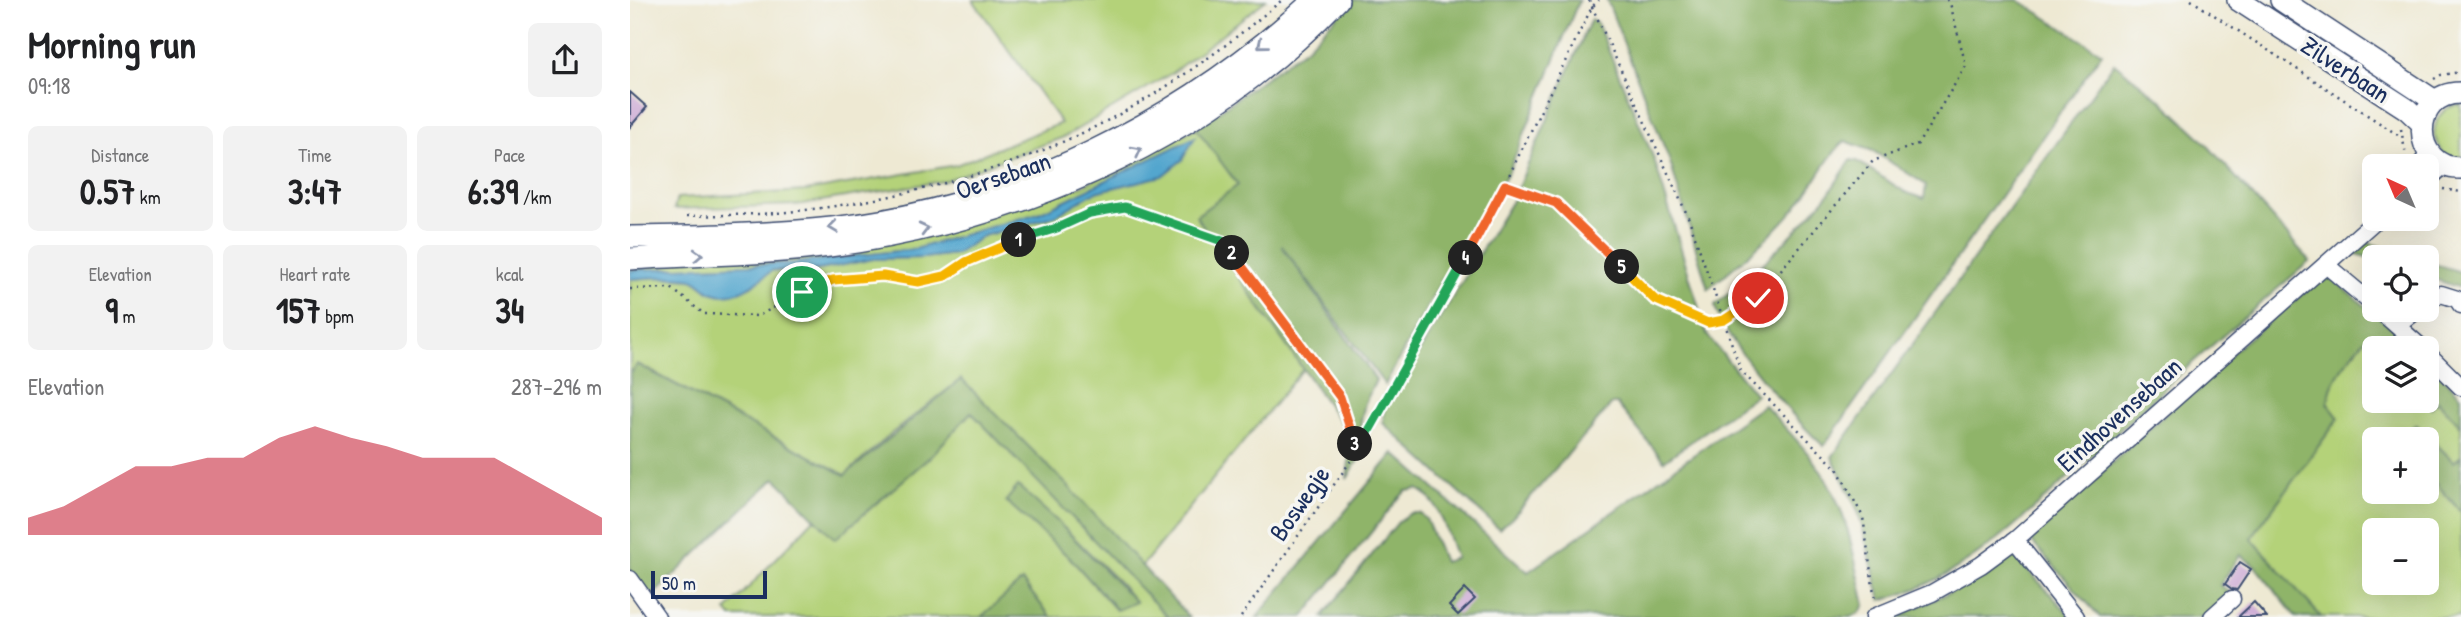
<!DOCTYPE html>
<meta charset="utf-8">
<style>
body{margin:0;font-family:"Patrick Hand",sans-serif;background:#f2f2f2;color:#202124;height:100vh;display:flex;flex-direction:column;font-size:26px;white-space:nowrap}
*{box-sizing:border-box;margin:0}
p{font-size:23px;color:#757577}
.icon{flex:none;width:38px;height:38px;fill:none;stroke:currentColor;stroke-width:2;stroke-linecap:round;stroke-linejoin:round}
.map{position:relative;flex:1;overflow:hidden}
.side{display:flex;flex-direction:column;background:#fff;width:630px}
.side>*{flex:none}
.needle{width:46px;rotate:316deg}
.fabs{position:absolute;left:1732px;top:154px;display:grid;gap:14px}
.fabs a{display:grid;place-items:center;width:77px;height:77px;border-radius:10px;background:#fff;box-shadow:0 7px 28px #0002;font-size:35px}
.scale{position:absolute;left:21px;bottom:18px;width:116px;box-sizing:border-box;padding-left:7px;border:4px solid #1b2f5e;border-top:0;font-size:19px;line-height:24px;white-space:nowrap;color:#1b2f5e;-webkit-text-stroke:5px #f6f6f2;paint-order:stroke}
.pin{position:absolute;display:grid;place-items:center;width:60px;height:60px;color:#fff;margin:-30px;border:4px solid #fff;border-radius:50%;box-shadow:0 2px 7px #0007}
.km{position:absolute;width:35px;height:35px;margin:-18px;border-radius:50%;background:#222;color:#fff;font-size:19px;line-height:35px;text-align:center}
.round{display:grid;place-items:center;flex:none;width:74px;height:74px;border-radius:10px;background:#f2f2f2}
.summary{display:flex;align-items:center;justify-content:space-between;height:119px;padding:0 28px}
h1{font-size:38px;font-weight:800;line-height:52px}
.figures{display:grid;grid-template-columns:repeat(3,1fr);gap:10px;height:119px;padding:7px 28px}
.figures div{display:grid;align-content:center;border-radius:10px;background:#f2f2f2;text-align:center}
.figures b{font-size:35px;font-weight:800}
.figures small{font-size:19px;font-weight:400}
.figures p{font-size:19px}
.chart{height:196px;padding:14px 28px}
.chart p{display:flex;justify-content:space-between}
.chart svg{width:100%;height:126px;margin-top:7px;fill:#d1495b;opacity:.7}
main{display:flex;flex:1;min-height:0}
.map>svg:first-child{display:block}
.green{fill:#b4d279;stroke:#68806c;stroke-width:2;fill-rule:evenodd}
.forest{fill:#8fb469;stroke:#557264;stroke-width:2}
.water{fill:#53a6ce;stroke:#376a96;stroke-width:2}
.building{fill:#ceacd5}
.lines{fill:none;stroke-linecap:round;stroke-linejoin:round}
.minor-casing{stroke:#3b4b70;stroke-width:19}
.major-casing{stroke:#3b4b70;stroke-width:24}
.path{stroke:#3b4b70;stroke-width:2.5;stroke-dasharray:2 5;stroke-linecap:butt}
.minor{stroke:#fff;stroke-width:16}
.major{stroke:#fff;stroke-width:21}
.oneway{stroke:#8d97ae}
.split-1-casing{stroke:#fff;stroke-width:14}
.split-2-casing{stroke:#fff;stroke-width:14}
.split-3-casing{stroke:#fff;stroke-width:14}
.split-4-casing{stroke:#fff;stroke-width:14}
.split-5-casing{stroke:#fff;stroke-width:14}
.split-6-casing{stroke:#fff;stroke-width:14}
.split-1{stroke:#f5b400;stroke-width:9}
.split-2{stroke:#22a559;stroke-width:9}
.split-3{stroke:#f0652b;stroke-width:9}
.split-4{stroke:#22a559;stroke-width:9}
.split-5{stroke:#f0652b;stroke-width:9}
.split-6{stroke:#f5b400;stroke-width:9}
.labels{text-anchor:middle;dominant-baseline:central;stroke-width:7;stroke-linejoin:round;paint-order:stroke}
.street-label{font-size:26px;fill:#1b2f5e;stroke:#f6f6f2}
</style>
<main>
<section class="side">
<div class="summary"><div><h1>Morning run</h1><p>09:18</p></div><a class="round"><svg class="icon" aria-label="share" viewBox="0 0 24 24"><path d="M12 15V3M7 8l5-5 5 5M5 13v7h14v-7"/></svg></a></div>
<div class="figures">
<div><p>Distance</p><b>0.57<small> km</small></b></div>
<div><p>Time</p><b>3:47</b></div>
<div><p>Pace</p><b>6:39<small> /km</small></b></div>
</div>
<div class="figures">
<div><p>Elevation</p><b>9<small> m</small></b></div>
<div><p>Heart rate</p><b>157<small> bpm</small></b></div>
<div><p>kcal</p><b>34</b></div>
</div>
<div class="chart"><p><span>Elevation</span>287–296 m</p>
<svg viewBox="0 0 160 44" preserveAspectRatio="none"><path d="M0 44V38L10 34L20 27L30 20L40 20L50 17L60 17L70 10L80 6L90 10L100 13L110 17L120 17L130 17L140 24L150 31L160 38V44z"/></svg>
</div>
</section>
<div class="map">
<svg width="1831" height="617" viewBox="0 0 1831 617">
<rect width="100%" height="100%" fill="#f6f6f2"/>
<filter id="ink" filterUnits="userSpaceOnUse"><feTurbulence type="fractalNoise" baseFrequency=".0143" numOctaves="2"/><feDisplacementMap in="SourceGraphic" scale="14" xChannelSelector="R" yChannelSelector="G"/><feConvolveMatrix kernelMatrix="1 2 1 2 8 2 1 2 1" color-interpolation-filters="sRGB"/></filter>
<filter id="wash" filterUnits="userSpaceOnUse"><feTurbulence type="fractalNoise" baseFrequency=".00686" numOctaves="4" result="noise"/><feDisplacementMap in="SourceGraphic" scale="28" xChannelSelector="R" yChannelSelector="G"/><feGaussianBlur stdDeviation="1.57" result="paint"/><feColorMatrix in="noise" values="0 0 0 0 0 0 0 0 0 0 0 0 0 0 0 0 0 1.4 0 .05"/><feComposite in="paint" operator="in"/></filter>
<g filter="url(#wash)">
<rect width="100%" height="100%" fill="#eee9d3"/>
<path class="green" d="M343 0H636L542 73 434 137 314 181 166 205 44 209 47 198 176 191 326 165 431 123Z
M1831 104V160L1813 153 1804 136C1804 118 1813 107 1831 104Z
M566 128 608 185 566 216 673 369 512 566 439 488 331 379 262 433 215 475 8 364 0 375V279L29 277 63 279 79 291 120 287 142 270 174 273 243 259 294 258 325 254 353 236 425 216 465 192 495 185 564 138 409 213 285 249 164 263 0 270V264L452 186Z
M1736 338 1745 348V401H1794L1801 408 1808 401 1831 426V456L1825 463 1786 424 1770 439H1745V492H1797V473L1831 512V617H1691L1621 538 1709 418 1698 404C1700 378 1720 358 1736 338ZM1745 530H1797V583H1745Z
M341 412 538 617H421L392 582 351 617H101L96 611 186 517 206 538 301 456ZM388 487 427 521 491 584 505 602 486 610 441 559 376 501Z"/>
<path class="forest" d="M723 0H949L879 171 820 265 755 385 651 245 746 380 735 403 731 421 728 460 717 479 720 452 717 432 566 216 608 185 566 128 676 48Z
M977 0H1388L1472 53 1194 446C1170 426 1088 333 1085 305L1125 272 1173 223 1197 196 1221 160 1227 161 1275 192 1294 199 1296 185 1243 151 1215 141C1198 156 1187 179 1173 198 1147 233 1111 261 1078 289L1040 162Z
M961 19 968 25 1024 159 1077 335 1126 395 1034 461 987 404H982L882 518 869 529 753 423 754 409 883 199Z
M1484 63 1532 101 1571 138 1680 261C1633 301 1586 341 1540 383 1508 414 1475 443 1443 473 1386 525 1328 582 1251 600L1228 511 1202 457Z
M1733 241 1783 257H1745L1742 259 1721 252Z
M1797 262 1831 272V288L1797 277Z
M1693 277 1701 278 1787 348H1745L1735 339C1719 359 1700 378 1698 404L1709 418 1621 538 1691 617H1666L1625 566 1610 555 1590 585 1612 602 1596 617H1470L1399 539 1613 343Z
M1797 359 1831 396V426L1808 401 1801 408 1794 401H1797Z
M7 364 215 475 331 379 440 488 559 617H538L529 608 341 412 301 456 205 539 145 478 18 600 0 575V375Z
M1134 405C1158 431 1186 458 1202 490 1220 525 1226 567 1235 605L1229 613 1221 617H692L769 521 781 513H790L796 519 814 562 826 558C817 535 811 501 788 489L776 491 768 499 673 617H627L764 453 898 572Z
M1786 424 1824 462 1831 456V512L1797 473V439H1770Z
M388 486 427 521 506 602 487 610 441 559 376 501Z
M1382 553 1442 617H1266L1327 589Z
M392 581 421 617H351Z"/>
<path class="water" d="M565 137 552 160 532 176 465 192 425 216 353 236 326 254 294 258 243 259 174 273 143 270C124 284 103 303 79 291 73 287 68 280 61 279 42 275 19 278 0 279V270L164 263 285 249 409 213Z"/>
<g id="blocks">
<path class="building" d="M0 92 17 107 0 127Z
M1610 562 1621 569 1607 590 1602 589 1595 584Z
M835 589 845 599 828 615 819 606Z
M1624 602 1637 617H1608Z"/>
</g>
</g>
<g filter="url(#ink)">
<use href="#blocks" fill-opacity="0" stroke="#3b4b70" stroke-width="2"/>
<g class="lines">
<defs>
<path id="minor" d="M1789 166 1800 154
M1797 181 1814 165
M1696 265 1745 306
M1797 301 1811 294 1827 299 1831 305
M1749 310 1767 326 1787 310
M1767 326 1792 348
M1797 353 1831 387
M1385 540 1446 617
M0 579 27 617
M1244 617 1302 593 1351 565 1385 540 1747 219
M1582 617 1602 599"/>
<path id="major" d="M1608 0 1777 109 1792 123
M1651 0 1805 101
M1831 93C1779 92 1780 169 1831 168
M0 237C67 236 135 235 202 228 380 208 553 122 684 0
M0 259C58 255 117 255 175 249 375 227 568 147 708 0"/>
</defs>
<use href="#minor" class="minor-casing"/>
<use href="#major" class="major-casing"/>
<path class="path" d="M959 0 1059 219 1111 371 1208 470 1233 517 1245 600
M1561 0 1771 137
M1804 79 1811 75 1831 72
M1771 129 1776 156
M875 185 926 203 1024 299 1078 323 1094 320 1127 298 1243 161 1288 144 1336 66 1320 3 1317 0
M1813 189 1831 192
M57 216C91 215 125 215 158 212 299 197 438 155 555 74 589 51 621 26 652 0
M0 289 41 288 74 314 128 316 172 292 203 280 253 276 288 282 315 276 336 262 384 242 427 228 460 213 495 207 592 241 613 266 648 317 710 397 727 452
M611 617 727 452 858 218 962 7 969 0"/>
<use href="#minor" class="minor"/>
<use href="#major" class="major"/>
</g>
<defs><path id="oneway-chevron" d="M-2-3.5L2.5 0L-2 3.5" fill="none" stroke-width="1.6" stroke-linecap="round" stroke-linejoin="round" transform="scale(1.75)"/></defs>
<g class="oneway">
<use href="#oneway-chevron" transform="translate(632 44) rotate(141)"/>
<use href="#oneway-chevron" transform="translate(507 151) rotate(-28)"/>
<use href="#oneway-chevron" transform="translate(203 227) rotate(173)"/>
<use href="#oneway-chevron" transform="translate(294 229) rotate(-14)"/>
<use href="#oneway-chevron" transform="translate(68 255) rotate(-3)"/>
</g>
</g>
<g class="lines" filter="url(#ink)">
<defs>
<path id="split-1" d="M172 292 203 280 253 276 288 282 315 276 336 262 389 240"/>
<path id="split-2" d="M389 240 427 228 460 213 495 207 592 241 602 253"/>
<path id="split-3" d="M602 253 710 397 725 444"/>
<path id="split-4" d="M725 444 727 452 836 258"/>
<path id="split-5" d="M836 258 875 185 926 203 992 267"/>
<path id="split-6" d="M992 267 1024 299 1078 323 1094 320 1128 298"/>
</defs>
<use href="#split-1" class="split-1-casing"/>
<use href="#split-2" class="split-2-casing"/>
<use href="#split-3" class="split-3-casing"/>
<use href="#split-4" class="split-4-casing"/>
<use href="#split-5" class="split-5-casing"/>
<use href="#split-6" class="split-6-casing"/>
<use href="#split-1" class="split-1"/>
<use href="#split-2" class="split-2"/>
<use href="#split-3" class="split-3"/>
<use href="#split-4" class="split-4"/>
<use href="#split-5" class="split-5"/>
<use href="#split-6" class="split-6"/>
</g>
<g class="labels">
<g class="street-label">
<text transform="translate(1716 69) rotate(33)">Zilverbaan</text>
<text transform="translate(373 175) rotate(-19)">Oersebaan</text>
<text transform="translate(1489 414) rotate(-42)">Eindhovensebaan</text>
<text transform="translate(669 503) rotate(-55)">Boswegje</text>
</g>
</g>
</svg>
<div class="fabs">
<a><svg class="needle" viewBox="-14 -14 28 28"><path d="M0-13l5 13h-10z" fill="#e53935"/><path d="M0 13l5-13h-10z" fill="#757577"/></svg></a>
<a><svg class="icon" aria-label="locate" viewBox="0 0 24 24"><circle cx="12" cy="12" r="6"/><path d="M12 2v4M12 18v4M2 12h4M18 12h4"/></svg></a>
<a><svg class="icon" aria-label="layers" viewBox="0 0 24 24"><path d="M12 4l9 5-9 5-9-5zM3 14l9 5 9-5"/></svg></a>
<a>+</a>
<a>−</a>
</div>
<div class="scale">50 m</div>
<div class="pin" style="left:172px;top:292px;background:#1e9e55"><svg class="icon" aria-label="arrive" viewBox="0 0 24 24"><path d="M6 21V4h12l-3 4 3 4H6"/></svg></div>
<div class="pin" style="left:1128px;top:298px;background:#d93025"><svg class="icon" aria-label="check" viewBox="0 0 24 24"><path d="M5 12l5 5 9-10"/></svg></div>
<b class="km" style="left:389px;top:240px">1</b>
<b class="km" style="left:602px;top:253px">2</b>
<b class="km" style="left:725px;top:444px">3</b>
<b class="km" style="left:836px;top:258px">4</b>
<b class="km" style="left:992px;top:267px">5</b>
</div>
</main>
